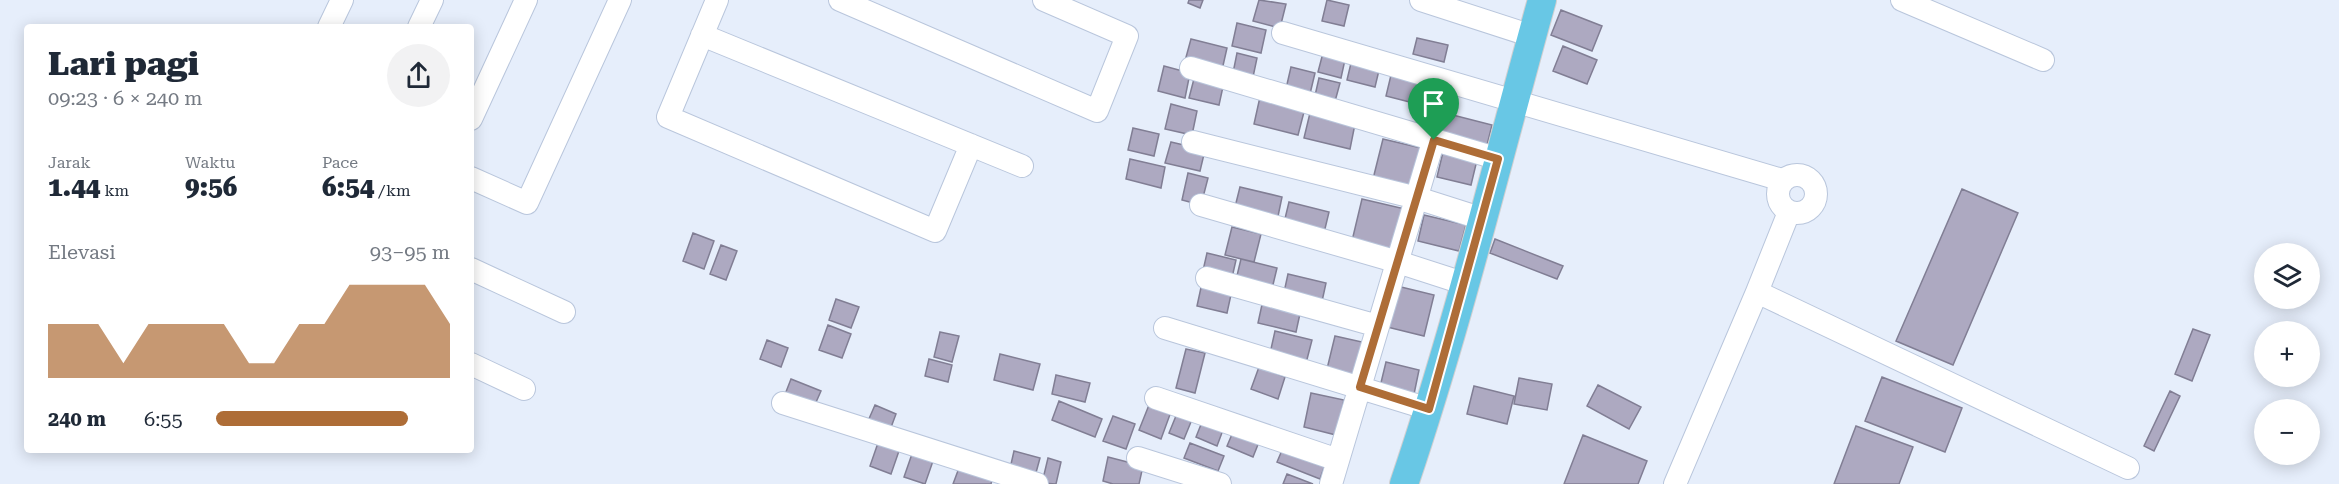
<!DOCTYPE html>
<html lang="id">
<meta charset="utf-8">
<style>
body{margin:0;font-family:"Roboto Serif",serif;background:#f2f2f3;color:#1f2937;height:100vh;display:flex;flex-direction:column;font-size:22px;white-space:nowrap}
*{box-sizing:border-box;margin:0}
p{font-size:20px;color:#747a83}
.icon{flex:none;width:33px;height:33px;fill:none;stroke:currentColor;stroke-width:2;stroke-linecap:round;stroke-linejoin:round}
.map{position:relative;flex:1;overflow:hidden}
.details{position:absolute;left:24px;top:24px;width:450px;height:429px;display:flex;flex-direction:column;background:#fff;border-radius:6px;box-shadow:0 3px 15px #0003}
.details>*{flex:none}
.controls{position:absolute;left:2254px;top:243px;display:grid;gap:12px}
.controls a{display:grid;place-items:center;width:66px;height:66px;border-radius:50%;background:#fff;box-shadow:0 3px 15px #0003;font-size:30px}
.pin{position:absolute;display:grid;place-items:center;width:51px;height:51px;color:#fff;margin:-62px -26px;border-radius:50% 50% 50% 0;rotate:-45deg;box-shadow:0 0 6px #0007}
.pin .icon{rotate:45deg}
.round{display:grid;place-items:center;flex:none;width:63px;height:63px;border-radius:32px;background:#f2f2f3}
.head{display:flex;align-items:center;justify-content:space-between;height:102px;padding:0 24px}
h1{font-size:33px;font-weight:800;line-height:45px}
.metrics{display:grid;grid-template-columns:repeat(3,1fr);gap:9px;height:102px;padding:6px 24px}
.metrics div{display:grid;align-content:center}
.metrics b{font-size:26px;font-weight:800}
.metrics small{font-size:16px;font-weight:400}
.metrics p{font-size:16px}
.chart{height:168px;padding:12px 24px}
.chart p{display:flex;justify-content:space-between}
.chart svg{width:100%;height:108px;margin-top:6px;fill:#ae6d37;opacity:.7}
ul{padding:0 24px;list-style:none;font-size:20px}
li{display:grid;grid-template-columns:96px 72px 1fr;align-items:center;height:45px}
li i{height:15px;border-radius:8px;background:#ae6d37}
.map>svg:first-child{display:block}
.building{fill:#ada9c1;stroke:#817e94;stroke-width:1.5}
.lines{fill:none;stroke-linecap:round;stroke-linejoin:round}
.minor-casing{stroke:#b9c6dc;stroke-width:24}
.major-casing{stroke:#cfcfd1;stroke-width:30}
.minor{stroke:#fff;stroke-width:22}
.major{stroke:#68c7e5;stroke-width:28}
.route-casing{stroke:#fff;stroke-width:12}
.route{stroke:#ae6d37;stroke-width:8}
</style>
<div class="map">
<svg width="2339" height="484" viewBox="0 0 2339 484">
<rect width="100%" height="100%" fill="#e6eefb"/>
<path class="building" d="M1189 0H1203L1200 8 1188 3Z
M1259 0 1286 4 1280 28 1253 21Z
M1327 0 1349 5 1344 26 1322 21Z
M1561 10 1602 26 1592 51 1551 35Z
M1237 23 1266 30 1261 53 1232 46Z
M1417 38 1448 45 1444 62 1413 54Z
M1191 39 1227 48 1222 70 1185 61Z
M1563 46 1597 60 1587 84 1553 71Z
M1324 49 1346 55 1341 78 1318 72Z
M1237 53 1257 58 1253 77 1233 73Z
M1352 59 1380 66 1375 87 1347 80Z
M1164 66 1190 73 1185 98 1158 91Z
M1291 67 1315 73 1309 98 1285 93Z
M1392 71 1443 83 1437 109 1386 96Z
M1195 75 1224 82 1219 105 1189 98Z
M1319 78 1340 83 1334 105 1314 100Z
M1260 97 1305 108 1298 135 1254 124Z
M1171 104 1197 111 1192 135 1165 129Z
M1310 113 1355 124 1350 149 1304 138Z
M1445 113 1492 125 1486 149 1438 138Z
M1133 128 1159 134 1154 156 1128 150Z
M1383 139 1421 148 1412 188 1373 179Z
M1171 142 1205 150 1200 171 1165 163Z
M1443 152 1477 160 1471 185 1437 177Z
M1130 159 1165 167 1161 188 1126 179Z
M1188 173 1208 178 1201 205 1182 200Z
M1240 187 1282 197 1277 221 1234 211Z
M1962 189 2018 213 1953 365 1896 341Z
M1362 199 1405 209 1394 256 1351 245Z
M1289 202 1329 212 1323 237 1283 227Z
M1424 215 1466 225 1459 251 1418 241Z
M1232 227 1261 234 1254 262 1225 255Z
M693 233 714 241 704 269 683 261Z
M1495 239 1563 266 1557 279 1490 253Z
M721 245 737 251 726 280 710 274Z
M1207 253 1236 260 1231 282 1202 275Z
M1241 259 1277 268 1271 293 1235 284Z
M1288 274 1326 283 1321 306 1283 297Z
M1202 283 1232 290 1227 313 1197 306Z
M1397 286 1434 295 1424 336 1387 327Z
M836 299 859 307 851 328 829 320Z
M1263 300 1301 309 1296 332 1258 323Z
M828 325 851 334 842 358 819 350Z
M2193 329 2210 335 2192 381 2175 374Z
M1275 331 1312 340 1305 367 1269 358Z
M940 332 959 336 952 362 934 357Z
M1335 336 1362 342 1354 376 1327 369Z
M767 340 788 348 781 367 760 359Z
M1186 349 1205 353 1195 393 1176 388Z
M1000 354 1040 364 1033 390 994 380Z
M929 359 952 365 948 382 925 376Z
M1386 362 1419 370 1413 399 1379 391Z
M1259 367 1285 377 1278 399 1251 389Z
M1056 375 1090 383 1085 402 1052 394Z
M1882 377 1962 408 1945 452 1865 421Z
M1519 378 1552 384 1547 410 1514 404Z
M791 379 821 391 813 409 784 397Z
M1598 385 1641 407 1629 429 1587 406Z
M1474 386 1514 396 1507 424 1467 414Z
M2170 391 2180 396 2154 451 2144 446Z
M1311 393 1344 400 1336 435 1304 427Z
M1151 400 1172 409 1161 439 1139 430Z
M1059 401 1102 419 1095 437 1052 420Z
M875 405 896 414 890 430 868 421Z
M1178 411 1193 417 1184 439 1169 433Z
M1113 416 1135 424 1126 449 1103 441Z
M1202 422 1223 430 1217 446 1196 437Z
M1856 426 1913 447 1899 484H1834Z
M1233 432 1259 442 1253 457 1227 446Z
M1583 435 1647 461 1638 484H1564Z
M879 440 900 448 891 474 870 466Z
M1190 443 1224 456 1218 471 1184 458Z
M1283 448 1325 465 1320 479 1277 462Z
M1014 451 1040 458 1034 480 1009 473Z
M912 454 933 461 925 484 904 477Z
M1108 457 1143 466 1139 484H1113L1103 481Z
M1048 458 1061 462 1056 484 1042 483Z
M959 468 992 480 991 484H953Z
M1287 474 1313 484H1283Z"/>
<g class="lines">
<defs>
<path id="minor" d="M717 0 668 117 935 231 971 145
M840 0 1097 111 1127 36 1044 0
M1421 0 1532 36
M1902 0 2043 60
M329 27 342 0
M419 27 432 0
M1283 33 1782 180
M702 35 1022 166
M1191 68 1499 159
M471 119 526 0
M1193 142 1417 198 1483 219
M1778 194a19 19 0 1 1 38 0a19 19 0 1 1-38 0Z
M471 178 527 203 620 0
M1201 205 1398 262 1466 284
M1789 212 1757 292 2128 468
M471 269 564 312
M1207 278 1378 326
M1165 328 1429 409
M471 364 524 389
M1156 398 1338 460
M783 403 1037 484
M1138 458 1220 484
M1331 484 1434 139
M1675 484 1757 292"/>
<path id="major" d="M1404 484C1458 325 1497 162 1542 0"/>
</defs>
<use href="#minor" class="minor-casing"/>
<use href="#major" class="major-casing"/>
<use href="#minor" class="minor"/>
<use href="#major" class="major"/>
</g>
<g class="lines">
<defs>
<path id="route" d="M1434 140 1498 159 1429 409 1360 387Z"/>
</defs>
<use href="#route" class="route-casing"/>
<use href="#route" class="route"/>
</g>
</svg>
<div class="controls">
<a><svg class="icon" aria-label="layers" viewBox="0 0 24 24"><path d="M12 4l9 5-9 5-9-5zM3 14l9 5 9-5"/></svg></a>
<a>+</a>
<a>−</a>
</div>
<div class="pin" style="left:1434px;top:140px;background:#1e9e55"><svg class="icon" aria-label="arrive" viewBox="0 0 24 24"><path d="M6 21V4h12l-3 4 3 4H6"/></svg></div>
<section class="details">
<div class="head"><div><h1>Lari pagi</h1><p>09:23 · 6 × 240 m</p></div><a class="round"><svg class="icon" aria-label="share" viewBox="0 0 24 24"><path d="M12 15V3M7 8l5-5 5 5M5 13v7h14v-7"/></svg></a></div>
<div class="metrics">
<div><p>Jarak</p><b>1.44<small> km</small></b></div>
<div><p>Waktu</p><b>9:56</b></div>
<div><p>Pace</p><b>6:54<small> /km</small></b></div>
</div>
<div class="chart"><p><span>Elevasi</span>93–95 m</p>
<svg viewBox="0 0 160 44" preserveAspectRatio="none"><path d="M0 44V22L10 22L20 22L30 38L40 22L50 22L60 22L70 22L80 38L90 38L100 22L110 22L120 6L130 6L140 6L150 6L160 22V44z"/></svg>
</div>
<ul>
<li><b>240 m</b>6:55<i style="width:82%"></i></li>
</ul>
</section>
</div>
